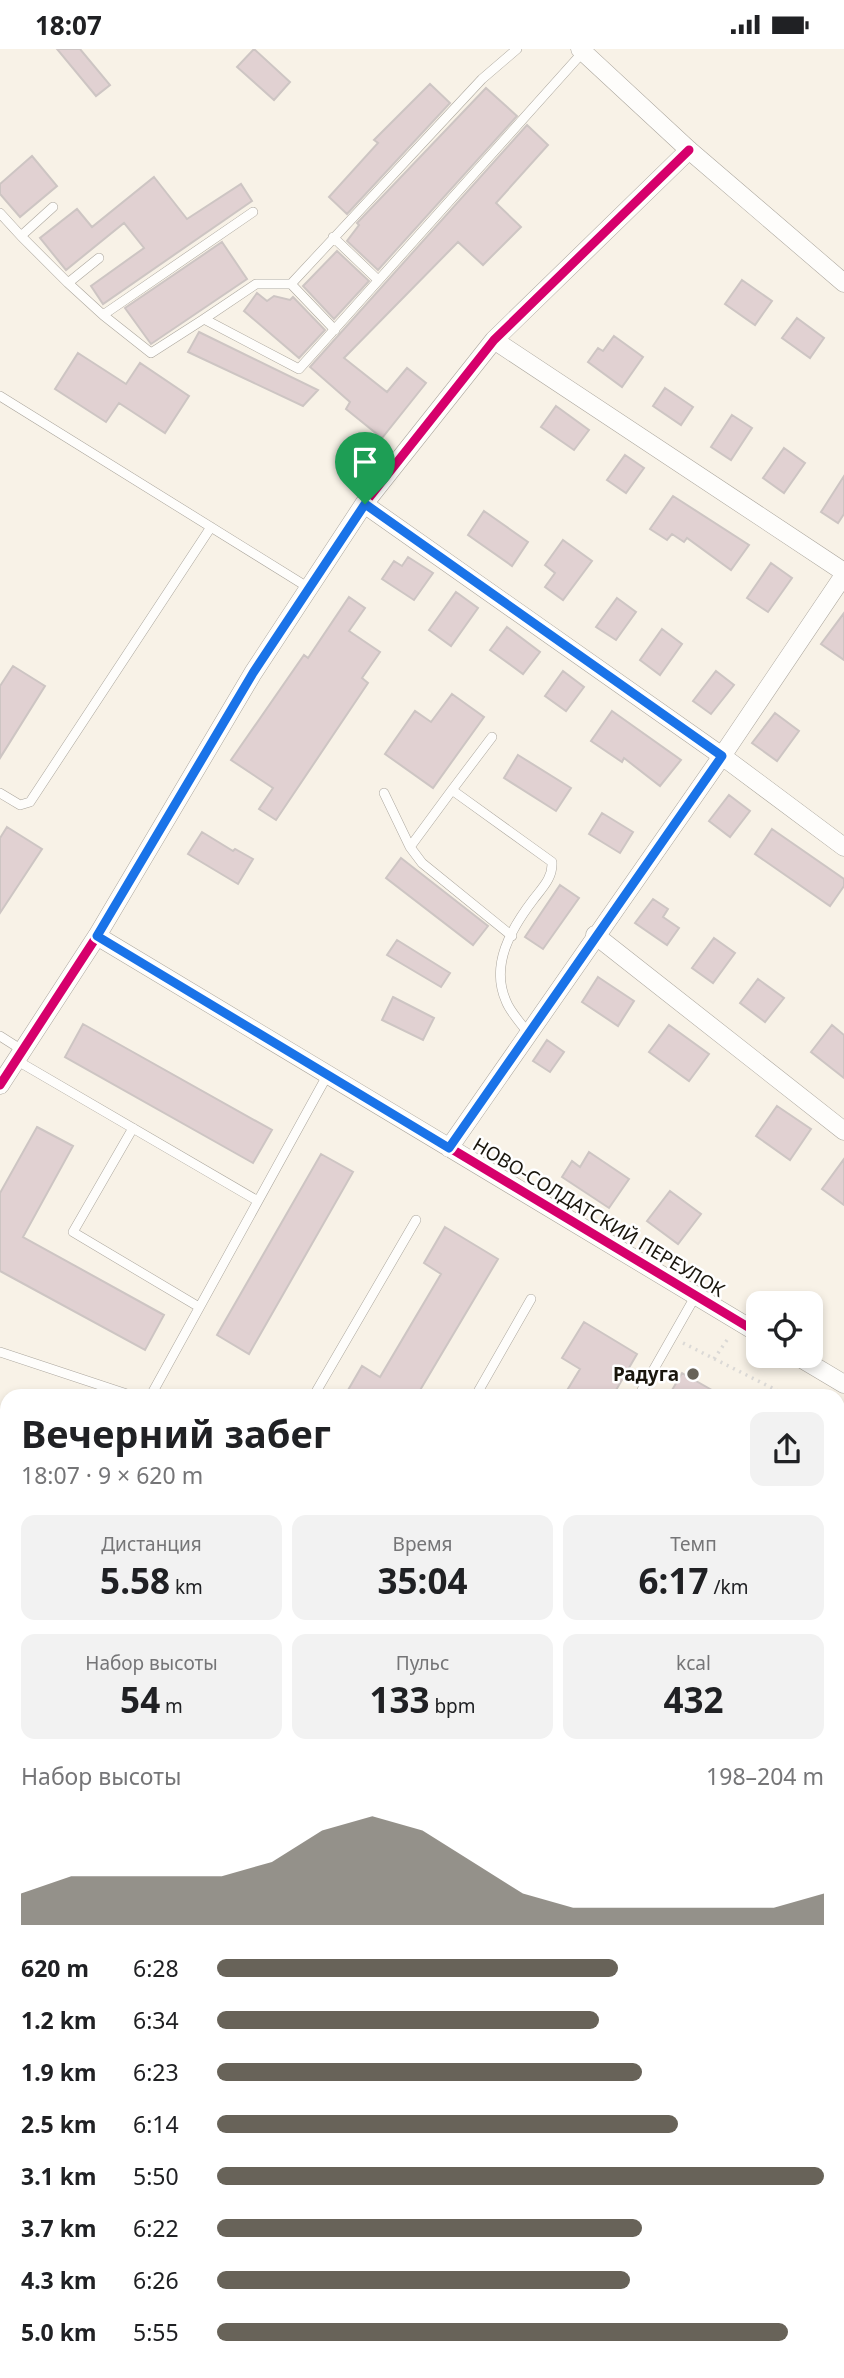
<!DOCTYPE html>
<html lang="ru">
<meta charset="utf-8">
<style>
body{margin:0;font-family:"Noto Sans",sans-serif;background:#f2f2f2;color:#202124;height:100vh;display:flex;flex-direction:column;font-size:26px;white-space:nowrap}
*{box-sizing:border-box;margin:0}
p{font-size:23px;color:#757577}
.icon{flex:none;width:38px;height:38px;fill:none;stroke:currentColor;stroke-width:2;stroke-linecap:round;stroke-linejoin:round}
.map{position:relative;flex:1;overflow:hidden}
.sheet{position:absolute;left:0px;top:1340px;width:845px;height:989px;display:flex;flex-direction:column;background:#fff;border-radius:21px 21px 0 0;box-shadow:0 4px 10px #0003}
.sheet>*{flex:none}
.fabs{position:absolute;left:746px;top:1242px;display:grid;gap:14px}
.fabs a{display:grid;place-items:center;width:77px;height:77px;border-radius:14px;background:#fff;box-shadow:0 4px 10px #0003;font-size:35px}
.pin{position:absolute;display:grid;place-items:center;width:60px;height:60px;color:#fff;margin:-72px -30px;border-radius:50% 50% 50% 0;rotate:-45deg;box-shadow:0 0 7px #0007}
.pin .icon{rotate:45deg}
.round{display:grid;place-items:center;flex:none;width:74px;height:74px;border-radius:14px;background:#f2f2f2}
.summary{display:flex;align-items:center;justify-content:space-between;height:119px;padding:0 21px}
h1{font-size:38px;font-weight:700;line-height:52px}
.metrics{display:grid;grid-template-columns:repeat(3,1fr);gap:10px;height:119px;padding:7px 21px}
.metrics div{display:grid;align-content:center;border-radius:14px;background:#f2f2f2;text-align:center}
.metrics b{font-size:35px;font-weight:700}
.metrics small{font-size:19px;font-weight:400}
.metrics p{font-size:19px}
.chart{height:196px;padding:14px 21px}
.chart p{display:flex;justify-content:space-between}
.chart svg{width:100%;height:126px;margin-top:7px;fill:#686359;opacity:.7}
ul{padding:0 21px;list-style:none;font-size:23px}
li{display:grid;grid-template-columns:112px 84px 1fr;align-items:center;height:52px}
li i{height:18px;border-radius:9px;background:#686359}
.status{display:flex;justify-content:space-between;align-items:center;height:49px;padding:0 35px;background:#fff;direction:ltr}
.status svg{height:19px;fill:currentColor}
.map>svg:first-child{display:block}
.building{fill:#e1d1d2;stroke:#cdc5c3;stroke-width:2}
.lines{fill:none;stroke-linecap:round;stroke-linejoin:round}
.lane-casing{stroke:#aba69d;stroke-width:10}
.street-casing{stroke:#aba69d;stroke-width:19}
.path{stroke:#dbd9d6;stroke-width:3.5;stroke-dasharray:2 5;stroke-linecap:butt}
.lane{stroke:#fefdfb;stroke-width:9}
.street{stroke:#fefdfb;stroke-width:18}
.cycleway-casing{stroke:#fff;stroke-width:13}
.cycleway{stroke:#d6006c;stroke-width:9}
.route-casing{stroke:#fff;stroke-width:14}
.route{stroke:#1a73e8;stroke-width:9}
.poi-dot{fill:#686359;stroke:#fff;stroke-width:2.5}
.labels{text-anchor:middle;dominant-baseline:central;stroke-width:5;stroke-linejoin:round;paint-order:stroke}
.street-label{font-size:19px;fill:#1a160d;stroke:#fff}
.poi-label{font-size:19px;font-weight:bold;fill:#1a160d;stroke:#fff;text-anchor:end}
</style>
<div class="status"><b>18:07</b><svg viewBox="0 0 49 12"><path d="M0 12V9h3v3zM5 12V6h3v6zM10 12V3h3v9zM15 12V0h3v12zM26 1h20v11H26zM47 4h2v5h-2z"/></svg></div>
<div class="map">
<svg width="844" height="2329" viewBox="0 0 844 2329">
<rect width="100%" height="100%" fill="#f8f2e7"/>
<path class="building" d="M57 0H80L110 36 96 47Z
M254 0 290 33 274 51 237 18Z
M430 35 450 54 347 165 329 148 378 94 374 91Z
M486 39 517 67 378 221 347 192 359 176 357 174Z
M527 76 548 96 496 154 521 178 483 216 458 193 344 309 387 343 407 319 426 334 382 389 346 360 350 353 310 318Z
M32 107 57 137 20 168 0 145V135Z
M154 128 187 170 241 135 252 152 103 255 91 237 144 199 124 174 66 221 40 189 77 160 92 178Z
M222 193 247 230 151 295 125 259Z
M337 202 369 232 334 270 303 237Z
M742 231 772 252 755 276 725 255Z
M257 244 267 252 274 247 290 251 293 248 325 281 299 309 244 262Z
M797 269 824 289 810 309 782 289Z
M199 283 318 341 303 357 188 303Z
M614 287 643 308 622 338 588 313 598 299 603 302Z
M78 304 126 335 140 314 189 347 165 384 119 354 106 373 55 340Z
M665 339 693 358 681 376 653 357Z
M556 357 589 381 574 401 541 378Z
M732 366 752 379 731 411 711 398Z
M784 399 805 414 784 444 763 429Z
M625 406 644 419 626 444 607 431Z
M844 427V465L838 474 821 463Z
M673 447 749 496 731 521 687 489 684 493 672 485 667 491 650 480Z
M484 462 528 493 512 517 468 486Z
M563 491 592 512 563 551 545 538 555 524 545 516Z
M408 508 433 524 414 551 382 530 394 512 402 517Z
M771 514 792 529 768 563 747 549Z
M456 543 478 559 451 597 429 581Z
M349 548 365 559 349 582 380 603 362 629 368 634 276 771 259 760 273 739 231 711 304 606 308 609Z
M617 549 636 563 616 591 596 578Z
M844 564V611L821 595Z
M507 578 540 603 523 625 490 601Z
M662 580 682 595 660 626 640 611Z
M13 617 45 637 0 709V637Z
M563 622 584 638 566 662 545 647Z
M716 622 734 636 711 665 693 652Z
M452 645 484 668 433 739 385 705 415 662 431 673Z
M612 662 681 711 660 737 624 709 622 713 591 692Z
M775 664 799 682 777 712 752 694Z
M518 706 571 739 556 762 504 729Z
M729 746 750 762 730 788 709 772Z
M602 764 633 783 620 804 589 785Z
M7 778 42 800 0 864V789Z
M772 780 844 830V837L830 857 755 805Z
M202 783 233 802 235 800 253 810 238 835 188 805Z
M401 809 488 877 473 896 386 829Z
M560 836 579 849 543 900 525 888Z
M653 850 668 860 663 868 679 879 667 896 635 874Z
M714 889 735 904 713 934 692 919Z
M397 891 450 924 441 938 387 906Z
M598 928 634 952 618 977 582 953Z
M758 930 784 949 765 973 740 954Z
M393 948 434 969 423 991 382 971Z
M83 975 272 1081 253 1114 65 1008Z
M669 976 709 1005 689 1032 649 1003Z
M832 976 844 986V1029L811 1003Z
M547 991 564 1003 550 1023 533 1012Z
M777 1057 811 1080 790 1111 756 1087Z
M37 1078 73 1097 23 1188 164 1266 145 1301 0 1222V1144Z
M589 1103 629 1130 609 1159 562 1128 572 1112 580 1118Z
M321 1105 353 1123 249 1305 217 1286Z
M844 1110V1156L822 1140Z
M670 1142 701 1165 678 1195 647 1172Z
M445 1178 498 1210 416 1348H344L362 1317 380 1328 441 1225 424 1214Z
M584 1273 637 1305 612 1348H563L580 1320 562 1309Z
M682 1324 724 1348H668Z"/>
<g class="lines">
<defs>
<path id="lane" d="M53 158 21 187 68 234
M0 164 21 187
M333 188 377 230
M99 209 68 234 103 266
M291 235 482 30 517 0
M204 270 151 304 103 266 253 163
M335 281 291 235H256L204 270 299 320 583 3
M0 347 309 539
M492 688 452 741 552 813C553 829 542 839 533 851 511 880 490 916 506 952 510 963 521 974 528 984
M452 741 410 798 422 814 512 887
M0 744 20 756 30 753 211 478
M384 744 410 798
M0 987 22 1001
M16 1011 258 1152
M133 1079 73 1183 199 1258
M0 1303 136 1348
M150 1348 328 1025
M313 1348 416 1171
M475 1348 531 1250
M638 1348 696 1246
M838 1599 844 1589
M838 1683 844 1687
M838 1772 844 1776
M0 1960 7 1948
M555 2329 558 2324 556 2322
M771 2329 775 2322"/>
<path id="street" d="M580 0 689 101 844 234
M494 291 844 523
M364 455 722 707 844 798
M595 886 844 1082
M97 887 758 1284
M0 1036 97 887 253 624 364 455 494 291 689 101
M449 1099 722 707 844 526
M797 1307 844 1335
M838 2315 844 2318"/>
</defs>
<use href="#lane" class="lane-casing"/>
<use href="#street" class="street-casing"/>
<path class="path" d="M683 1294 790 1348
M714 1310 729 1288
M810 1348 819 1340
M838 1375 844 1379"/>
<use href="#lane" class="lane"/>
<use href="#street" class="street"/>
<defs>
<path id="cycleway" d="M97 887 758 1284
M0 1036 97 887 253 624 364 455 494 291 689 101"/>
</defs>
<use href="#cycleway" class="cycleway-casing"/>
<use href="#cycleway" class="cycleway"/>
</g>
<g class="lines">
<defs>
<path id="route" d="M365 455 722 707 449 1099 97 887 253 624Z"/>
</defs>
<use href="#route" class="route-casing"/>
<use href="#route" class="route"/>
</g>
<circle class="poi-dot" cx="693" cy="1325" r="7"/>
<g class="labels">
<g class="street-label">
<text transform="translate(599 1168) rotate(31)">НОВО-СОЛДАТСКИЙ ПЕРЕУЛОК</text>
</g>
<g class="poi-label">
<text x="679" y="1325">Радуга</text>
</g>
</g>
</svg>
<div class="fabs">
<a><svg class="icon" aria-label="locate" viewBox="0 0 24 24"><circle cx="12" cy="12" r="6"/><path d="M12 2v4M12 18v4M2 12h4M18 12h4"/></svg></a>
</div>
<div class="pin" style="left:365px;top:455px;background:#1e9e55"><svg class="icon" aria-label="arrive" viewBox="0 0 24 24"><path d="M6 21V4h12l-3 4 3 4H6"/></svg></div>
<section class="sheet">
<div class="summary"><div><h1>Вечерний забег</h1><p>18:07 · 9 × 620 m</p></div><a class="round"><svg class="icon" aria-label="share" viewBox="0 0 24 24"><path d="M12 15V3M7 8l5-5 5 5M5 13v7h14v-7"/></svg></a></div>
<div class="metrics">
<div><p>Дистанция</p><b>5.58<small> km</small></b></div>
<div><p>Время</p><b>35:04</b></div>
<div><p>Темп</p><b>6:17<small> /km</small></b></div>
</div>
<div class="metrics">
<div><p>Набор высоты</p><b>54<small> m</small></b></div>
<div><p>Пульс</p><b>133<small> bpm</small></b></div>
<div><p>kcal</p><b>432</b></div>
</div>
<div class="chart"><p><span>Набор высоты</span>198–204 m</p>
<svg viewBox="0 0 160 44" preserveAspectRatio="none"><path d="M0 44V33L10 27L20 27L30 27L40 27L50 22L60 11L70 6L80 11L90 22L100 33L110 38L120 38L130 38L140 38L150 38L160 33V44z"/></svg>
</div>
<ul>
<li><b>620 m</b>6:28<i style="width:66%"></i></li>
<li><b>1.2 km</b>6:34<i style="width:63%"></i></li>
<li><b>1.9 km</b>6:23<i style="width:70%"></i></li>
<li><b>2.5 km</b>6:14<i style="width:76%"></i></li>
<li><b>3.1 km</b>5:50<i style="width:100%"></i></li>
<li><b>3.7 km</b>6:22<i style="width:70%"></i></li>
<li><b>4.3 km</b>6:26<i style="width:68%"></i></li>
<li><b>5.0 km</b>5:55<i style="width:94%"></i></li>
</ul>
</section>
</div>
